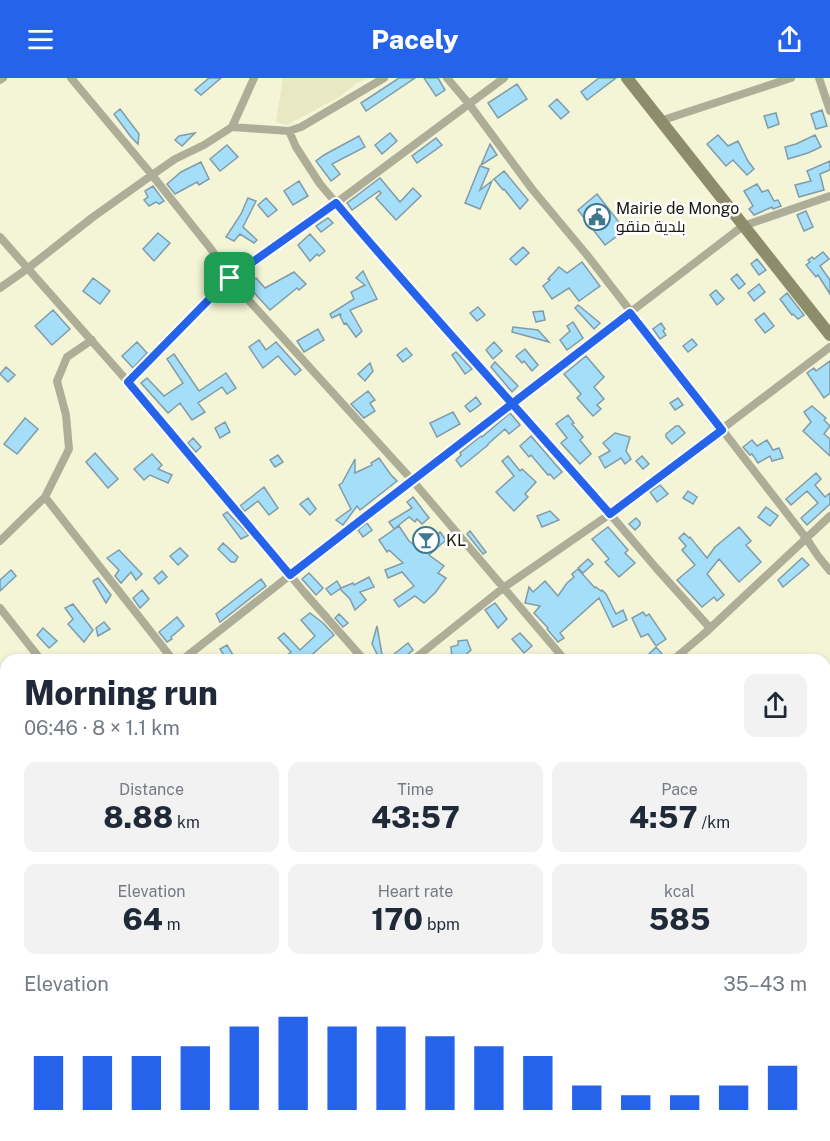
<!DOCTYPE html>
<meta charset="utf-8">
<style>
body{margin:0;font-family:"Public Sans",Cairo,sans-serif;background:#f2f2f3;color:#1f2937;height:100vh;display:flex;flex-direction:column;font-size:22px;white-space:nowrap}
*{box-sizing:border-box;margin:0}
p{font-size:20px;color:#747a83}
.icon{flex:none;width:33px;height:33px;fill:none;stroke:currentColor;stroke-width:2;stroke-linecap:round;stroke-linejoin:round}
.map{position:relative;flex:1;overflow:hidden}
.drawer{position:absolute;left:0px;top:576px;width:831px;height:488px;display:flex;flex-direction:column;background:#fff;border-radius:18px 18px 0 0;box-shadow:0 3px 9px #0003}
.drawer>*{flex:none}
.pin{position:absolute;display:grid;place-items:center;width:51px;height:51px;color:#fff;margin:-26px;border-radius:12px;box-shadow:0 3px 9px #0006}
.round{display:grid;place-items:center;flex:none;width:63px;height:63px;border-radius:12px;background:#f2f2f3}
.headline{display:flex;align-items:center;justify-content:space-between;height:102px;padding:0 24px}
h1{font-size:33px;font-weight:800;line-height:45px}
.metrics{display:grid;grid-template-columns:repeat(3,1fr);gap:9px;height:102px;padding:6px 24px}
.metrics div{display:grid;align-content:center;border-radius:12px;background:#f2f2f3;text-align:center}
.metrics b{font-size:30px;font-weight:800}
.metrics small{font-size:16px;font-weight:400}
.metrics p{font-size:16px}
.chart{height:168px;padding:12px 24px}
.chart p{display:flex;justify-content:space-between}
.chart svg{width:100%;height:108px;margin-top:6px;stroke:#2563eb;stroke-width:6}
header{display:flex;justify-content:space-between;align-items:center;height:78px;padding:0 24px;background:#2563eb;color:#fff;font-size:27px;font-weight:800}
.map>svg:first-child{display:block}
.built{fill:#e9e8c4}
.building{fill:#a5def8;stroke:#809ca9;stroke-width:1.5}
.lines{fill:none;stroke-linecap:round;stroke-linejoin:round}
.minor{stroke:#aead97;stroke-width:8}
.secondary{stroke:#8d8c6b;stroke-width:12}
.route-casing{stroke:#fff;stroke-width:12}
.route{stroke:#2563eb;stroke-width:8}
.labels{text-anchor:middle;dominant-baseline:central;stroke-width:5;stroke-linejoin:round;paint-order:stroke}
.poi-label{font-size:16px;fill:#1b1a10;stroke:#fff;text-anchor:start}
</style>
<header><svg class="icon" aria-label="menu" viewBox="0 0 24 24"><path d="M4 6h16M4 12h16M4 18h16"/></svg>Pacely<svg class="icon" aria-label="share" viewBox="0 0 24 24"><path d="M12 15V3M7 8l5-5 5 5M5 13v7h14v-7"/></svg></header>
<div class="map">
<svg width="830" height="1063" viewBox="0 0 830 1063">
<rect width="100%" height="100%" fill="#f4f4d7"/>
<path class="built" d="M283 0H368L355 6 341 18 287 47 276 44Z"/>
<path class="building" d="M209 0H221L201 17 195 12Z
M399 0H415L366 33 361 25Z
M424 0H438L445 12 436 18Z
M599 0H616L587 22 581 14Z
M517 6 527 21 498 40 488 25Z
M557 21 569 34 561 41 549 28Z
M120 31 139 56 138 66 131 59 114 36Z
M822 32 827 48 816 51 811 36Z
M776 35 779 46 768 50 764 38Z
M195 55 182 68 175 62 179 58Z
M390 55 397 63 382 76 375 67Z
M718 57 728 68 738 63 748 83 754 91 747 97 733 82 726 88 707 66Z
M815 57 821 69 808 75 788 81 785 69 796 66Z
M359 58 365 69 332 86 340 96 331 103 316 83 324 77Z
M436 60 442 67 417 85 412 78Z
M490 66 497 77 481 87Z
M227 67 238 79 220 93 210 81Z
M830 83V92L820 96 824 112 799 119 795 107 811 103 807 93Z
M201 84 209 101 199 107 197 104 175 116 167 106 181 94Z
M480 88 489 91 480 112 492 103 480 131 465 125Z
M504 93 528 122 520 131 504 111 503 112 494 101Z
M380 100 400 124 413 110 421 118 396 142 376 120 381 115 379 113 352 132 347 125Z
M299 103 308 118 293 127 284 113Z
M757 106 762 114 768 112 774 123 778 122 781 128 773 131 772 129 754 137 749 131 753 128 744 113Z
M153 108 164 123 159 126 156 124 149 128 144 122 148 119 145 113Z
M597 116 625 152 605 167 578 132Z
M248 120 256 123 243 149 257 162 254 165 240 156 234 163 226 159 241 136Z
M266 120 277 132 268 139 258 127Z
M806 133 813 149 804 153 797 137Z
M328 140 333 145 321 154 316 148Z
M158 155 170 165 154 183 143 171Z
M310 156 325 173 319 178 317 176 310 183 298 167Z
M523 169 529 175 516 187 510 181Z
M823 174 829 181 820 188 830 202V216L818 197 816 199 806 187 810 184 808 182 812 179 814 181Z
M757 181 766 192 759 197 751 186Z
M582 184 600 208 579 223 569 210 552 221 543 208 550 202 548 201 559 189 567 195Z
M363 193 377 221 350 232 362 253 356 259 346 245 344 246 340 238 341 237 340 236 332 240 330 236 354 221 351 214 365 207 356 200Z
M294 194 306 206 299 212 297 210 270 232 247 207 256 200 265 210Z
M737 196 745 206 739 211 731 201Z
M93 200 110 213 100 226 83 213Z
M759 206 765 214 754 223 748 215Z
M716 212 724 221 717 227 710 217Z
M787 215 804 237 798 241 793 236 792 237 780 221Z
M578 227 600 245 594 251 575 230Z
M478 229 485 237 477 243 470 235Z
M53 232 70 251 52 267 35 248Z
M543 233 545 242 536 244 533 234Z
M764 235 774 248 765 255 755 242Z
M573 244 583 260 567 272 560 262 570 253 567 248Z
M661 245 665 251 663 253 666 257 660 261 653 251Z
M513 249 538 252 549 264 512 254Z
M318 251 324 262 304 274 297 263Z
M692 261 697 267 688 274 683 268Z
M259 262 266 272 276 264 301 292 295 297 278 278 263 290 249 269Z
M137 264 147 275 133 290 122 278Z
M494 264 502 273 493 281 486 272Z
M406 270 412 277 403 284 397 277Z
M525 271 538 287 532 293 524 283 522 285 516 278Z
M456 274 472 291 465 296 452 277Z
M174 276 199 313 226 295 236 310 227 316 222 309 198 325 205 334 192 342 180 325 168 335 141 305 147 300 164 318 183 305 167 281Z
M586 278 604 299 594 309 604 321 597 327 601 331 593 338 577 320 581 316 564 296Z
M830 283V315L824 320 807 295 814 290 816 293Z
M495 284 518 308 512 314 491 289Z
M370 285 373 293 365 303 358 296Z
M6 289 15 297 8 304 0 296Z
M368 313 375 322 370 325 375 333 364 340 351 326Z
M476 319 481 326 470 334 465 328Z
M678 320 683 327 675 332 670 325Z
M812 328 826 340 824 342 830 348 824 356 830 361V378L803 353 811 344 804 334Z
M453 334 460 346 437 359 430 345Z
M510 335 520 347 509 356 505 351 488 366V367L461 389 456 382 461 377 460 375 481 358 482 359Z
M568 337 574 345 572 346 583 359 580 362 591 376 580 386 561 365 567 360 556 346Z
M25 340 38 351 17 376 4 366Z
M225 344 230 354 220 360 215 350Z
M676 348H679L685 355 672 366 666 359V356Z
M615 355 630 359 626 373 631 381 625 386 621 380 605 390 599 379 610 373 603 365Z
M531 358 562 394 554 401 550 396 548 397 531 377 529 379 520 368Z
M193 360 201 369 196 374 188 365Z
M752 362 757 368 767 362 773 372 779 370 783 380 772 383 770 378 758 385 752 376 750 377 743 369Z
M95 375 118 401 108 410 86 384Z
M152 376 162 387 158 391 172 397 168 405 150 397 144 402 134 391Z
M278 377 283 384 275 389 270 382Z
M508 378 520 393 522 391 536 404 525 416 528 419 514 433 496 414 514 398 502 383Z
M642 378 649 386 643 391 636 383Z
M379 380 391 397 397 403 360 432 357 428 343 447 336 442 351 431 339 407 342 405 355 381V395L372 387 371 385Z
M816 395 821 401 815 407 825 419 830 415V426L807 447 801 440 818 425 807 413 791 427 786 421Z
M660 407 668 416 657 424 650 414Z
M264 409 278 430 269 437 258 423 245 433 240 428Z
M688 413 697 419 693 426 683 420Z
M413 419 429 440 422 446 417 441 415 444 409 439 394 451 389 444 412 430 407 424Z
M308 420 316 431 310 437 300 426Z
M766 429 778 438 770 448 758 439Z
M550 433 559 442 542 449 537 438Z
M227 434 246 454 249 457 241 461 223 437Z
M636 440 640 444V447L635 452 629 446Z
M367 445 372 452 363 459 358 452Z
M399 448 409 463 422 473 440 454 446 462 429 477 444 488 438 495 446 500 435 515 424 525 415 518 399 529 394 522 414 508 402 494 388 500 385 492 403 485 389 472 387 474 379 462Z
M608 449 628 472 625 475 635 485 619 499 605 484 609 481 592 461Z
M739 449 751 463 746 467 761 484 739 504 719 481 707 496 724 517 717 523 714 519 702 529 677 502 695 487 682 472 686 468 679 460 684 455 689 460 690 459 707 480 715 469Z
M470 453 486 474 483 476 467 456Z
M223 465 238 479 235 484H231L218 471Z
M180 470 188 478 178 487 170 478Z
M119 472 142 496 136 502 131 494 121 505 115 498 119 492 107 480Z
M802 480 809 487 783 509 778 502Z
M588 481 593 486 583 495 578 490Z
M578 491 595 510 596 509 601 513 602 512 606 516 616 536 623 532 627 542 613 549 599 520 560 555 564 560 558 564 547 551 548 550 534 535 540 528 525 525 529 509 533 514 545 503 558 518 567 505 574 499 572 496Z
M11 492 16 498 0 513V502Z
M162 493 167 499 159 506 154 500Z
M309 495 323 510 316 517 302 501Z
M369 499 374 509 360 514 366 522 355 532 350 521 340 511 331 517 326 511 337 503 341 510 353 505 354 507Z
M98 500 111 517 106 525 93 503Z
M261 501 266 508 220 544 216 536Z
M142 512 149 521 140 530 133 520Z
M495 525 507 541 498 550 485 532Z
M73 526 93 552 84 564 68 546 73 541 65 530Z
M643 534 646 538 649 536 666 561 656 568 648 556 641 559 632 540Z
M310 535 323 545 334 557 306 582H281L291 574 278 560 284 555 300 572 315 558 301 542Z
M339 536 348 545 343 549 335 540Z
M177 539 184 548 171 559 172 561 167 564 159 554Z
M104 544 110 551 98 558 96 550Z
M377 548 383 582H380L372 566Z
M43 550 57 563 49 570 37 557Z
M520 555 532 568 524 575 512 561Z
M467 562 471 572 464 578 452 581 451 569 458 567V563Z
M408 565 413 572 401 582H399L394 576Z
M227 567 236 582H227L220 571Z
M656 569 662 576 656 582H653L648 577Z"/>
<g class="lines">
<path class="minor" d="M71 0 152 97 211 171 233 205 412 402 565 582
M447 0 469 26 532 111 587 177 806 460 818 478 830 493
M819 0 830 33
M0 2 3 0
M660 43 791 0
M232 49 289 53 301 49 384 0
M289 53 296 69 320 106 370 165 610 436 657 491 710 550
M0 159 144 322 304 514 364 582
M0 210 27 191 93 139 152 97 175 81 204 67 232 49 254 0
M128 304 230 200 336 125 504 0
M45 419 173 582
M0 463 45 419 69 371 66 337 57 303 67 279 92 262
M0 530 41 582
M182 582 428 389 743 148 830 118
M413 582 503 510 610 436 830 269
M673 582 705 555 830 438
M825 608 830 603
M825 682 830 687
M0 703 6 711
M0 726 6 721
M825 834 830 830
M0 867 6 875
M825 876 830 881
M0 930 6 925
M825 1003 830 999
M0 1027 6 1033
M28 1058 33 1063
M317 1058 318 1063
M560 1058 565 1063
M784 1058 788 1063
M234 1063 237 1058
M530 1063 538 1058
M753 1063 760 1058"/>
<path class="secondary" d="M627 0 830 257"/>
</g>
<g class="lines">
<defs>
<path id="route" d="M230 200 128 304 290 497C403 409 517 322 630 235L722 352 610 436C519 332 425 230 336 125L230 200"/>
</defs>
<use href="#route" class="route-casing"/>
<use href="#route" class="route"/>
</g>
<defs>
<symbol id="civic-ring" viewBox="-11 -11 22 22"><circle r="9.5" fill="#fff" stroke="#3d7890" stroke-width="1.5"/><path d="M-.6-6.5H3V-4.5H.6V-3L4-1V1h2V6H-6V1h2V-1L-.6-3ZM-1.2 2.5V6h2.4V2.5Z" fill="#3d7890"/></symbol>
<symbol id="bar-ring" viewBox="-11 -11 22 22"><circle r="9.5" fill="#fff" stroke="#3d7890" stroke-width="1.5"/><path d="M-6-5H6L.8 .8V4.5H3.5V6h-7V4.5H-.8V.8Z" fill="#3d7890"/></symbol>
</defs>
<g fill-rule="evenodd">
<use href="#civic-ring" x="582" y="124" width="30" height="30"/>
<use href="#bar-ring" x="411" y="447" width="30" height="30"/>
</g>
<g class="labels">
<g class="poi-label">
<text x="616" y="130">Mairie de Mongo<tspan x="616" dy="18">بلدية منقو</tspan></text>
<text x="446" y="462">KL</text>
</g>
</g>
</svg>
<div class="pin" style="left:230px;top:200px;background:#1e9e55"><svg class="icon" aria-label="arrive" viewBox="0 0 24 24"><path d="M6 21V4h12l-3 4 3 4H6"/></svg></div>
<section class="drawer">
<div class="headline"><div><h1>Morning run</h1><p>06:46 · 8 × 1.1 km</p></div><a class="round"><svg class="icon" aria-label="share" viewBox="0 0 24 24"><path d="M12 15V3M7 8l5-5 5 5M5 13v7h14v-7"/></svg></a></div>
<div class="metrics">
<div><p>Distance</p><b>8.88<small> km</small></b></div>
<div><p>Time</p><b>43:57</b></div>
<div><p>Pace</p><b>4:57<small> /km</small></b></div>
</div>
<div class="metrics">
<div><p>Elevation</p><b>64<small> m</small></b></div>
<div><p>Heart rate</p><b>170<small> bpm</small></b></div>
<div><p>kcal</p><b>585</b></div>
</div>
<div class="chart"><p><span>Elevation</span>35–43 m</p>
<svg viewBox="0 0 160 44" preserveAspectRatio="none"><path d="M5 44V22M15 44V22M25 44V22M35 44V18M45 44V10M55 44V6M65 44V10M75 44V10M85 44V14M95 44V18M105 44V22M115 44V34M125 44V38M135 44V38M145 44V34M155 44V26"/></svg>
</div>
</section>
</div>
